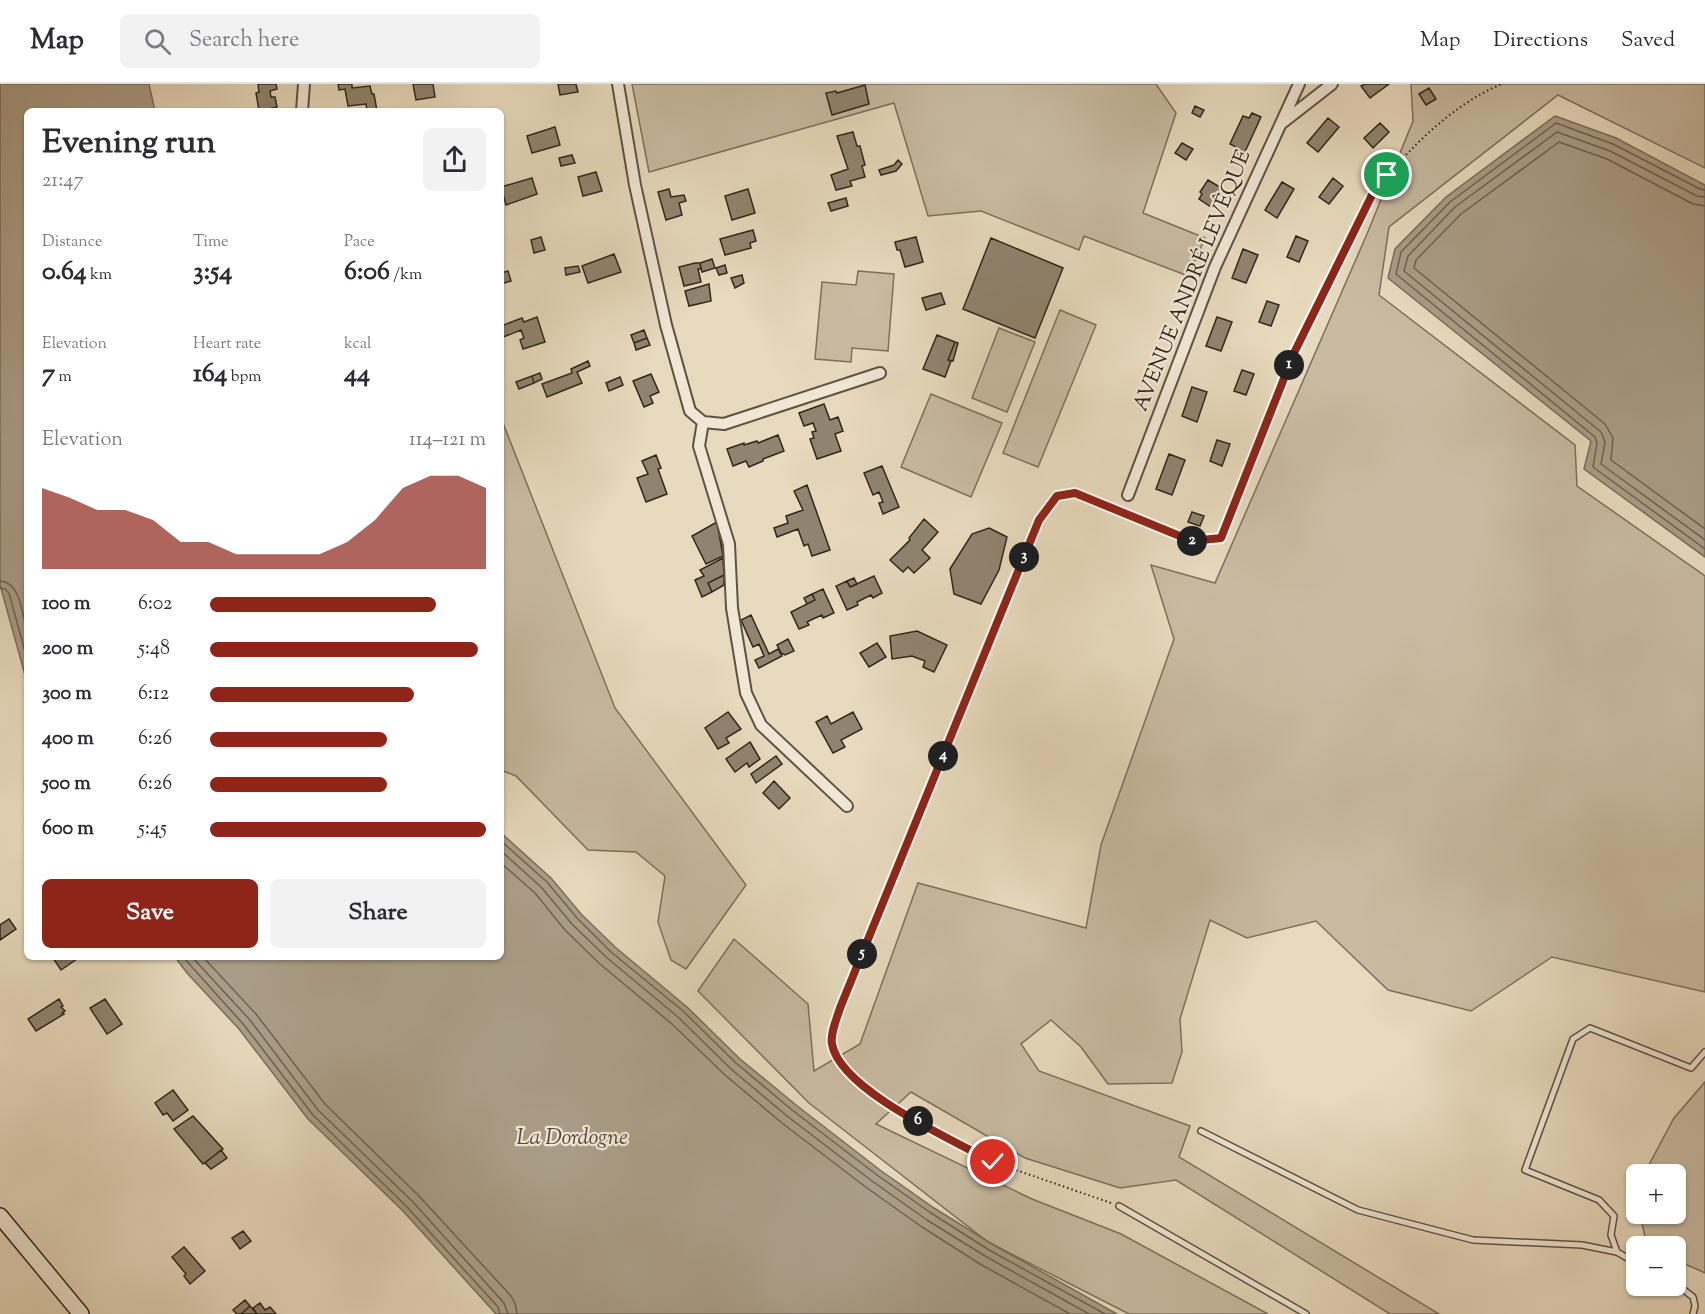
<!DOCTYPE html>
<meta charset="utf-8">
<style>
body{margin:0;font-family:"Sorts Mill Goudy",serif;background:#f2f2f3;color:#2b2b33;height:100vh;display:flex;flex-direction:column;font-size:22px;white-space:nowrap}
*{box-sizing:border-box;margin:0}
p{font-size:20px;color:#7c7c81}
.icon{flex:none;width:33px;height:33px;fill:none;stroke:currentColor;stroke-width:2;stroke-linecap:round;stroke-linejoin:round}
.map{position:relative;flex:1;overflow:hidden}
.panel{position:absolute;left:24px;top:24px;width:480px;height:852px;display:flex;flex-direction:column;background:#fff;border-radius:9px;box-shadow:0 2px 4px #0004}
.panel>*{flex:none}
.fabs{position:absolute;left:1626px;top:1080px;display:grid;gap:12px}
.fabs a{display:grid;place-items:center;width:60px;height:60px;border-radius:9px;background:#fff;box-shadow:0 2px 4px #0004;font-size:30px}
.pin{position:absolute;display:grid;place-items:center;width:51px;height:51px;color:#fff;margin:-26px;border:3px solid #fff;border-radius:50%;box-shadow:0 2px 6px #0007}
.km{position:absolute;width:30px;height:30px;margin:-15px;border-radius:50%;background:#222;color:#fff;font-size:16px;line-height:30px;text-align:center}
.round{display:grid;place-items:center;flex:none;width:63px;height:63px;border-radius:9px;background:#f2f2f3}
.head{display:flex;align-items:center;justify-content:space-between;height:102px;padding:0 18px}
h1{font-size:33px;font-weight:800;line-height:45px}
.stats{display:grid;grid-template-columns:repeat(3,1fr);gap:9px;height:102px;padding:6px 18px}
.stats div{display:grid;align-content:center}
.stats b{font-size:26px;font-weight:800}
.stats small{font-size:16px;font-weight:400}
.stats p{font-size:16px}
.chart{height:168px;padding:12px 18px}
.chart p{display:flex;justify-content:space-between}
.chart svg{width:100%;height:108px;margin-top:6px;fill:#8f2418;opacity:.7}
.action{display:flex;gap:12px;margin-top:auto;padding:12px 18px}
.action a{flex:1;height:69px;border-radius:9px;background:#8f2418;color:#fff;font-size:24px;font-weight:800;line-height:69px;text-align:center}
.action a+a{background:#f2f2f3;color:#2b2b33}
ul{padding:0 18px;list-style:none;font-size:20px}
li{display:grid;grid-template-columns:96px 72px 1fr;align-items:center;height:45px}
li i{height:15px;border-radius:8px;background:#8f2418}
header{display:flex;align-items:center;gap:36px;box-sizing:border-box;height:84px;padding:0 30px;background:#fff;border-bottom:2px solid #e1e1e2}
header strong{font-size:28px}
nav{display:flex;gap:33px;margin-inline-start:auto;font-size:21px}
.search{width:420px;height:54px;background:#f2f2f3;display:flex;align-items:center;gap:15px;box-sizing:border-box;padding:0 21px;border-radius:9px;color:#7c7c81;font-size:22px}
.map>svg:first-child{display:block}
.green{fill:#c9bba2;stroke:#7d705e;stroke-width:1.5}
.water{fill:#aa9d87;stroke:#7a6d5c;stroke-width:1.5}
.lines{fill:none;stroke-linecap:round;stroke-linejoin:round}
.shore{stroke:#6e6251;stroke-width:1.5}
.building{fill:#908470;stroke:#31261b;stroke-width:1.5}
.service-casing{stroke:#5f5344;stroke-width:8}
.minor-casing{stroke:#5f5344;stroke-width:14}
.secondary-casing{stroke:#31261b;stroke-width:18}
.path{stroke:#31261b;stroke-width:2;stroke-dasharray:1.5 3;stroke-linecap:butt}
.service{stroke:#f0e7d5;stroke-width:5}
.minor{stroke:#f0e7d5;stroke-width:10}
.secondary{stroke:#f0e7d5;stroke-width:15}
.route-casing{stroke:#fff;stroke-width:12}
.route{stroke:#8f2418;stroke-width:8}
.labels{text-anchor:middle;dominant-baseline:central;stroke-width:4.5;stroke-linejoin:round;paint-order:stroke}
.street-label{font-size:21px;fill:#31261b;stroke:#f0e7d5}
.water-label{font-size:22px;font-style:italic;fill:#554a3b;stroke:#f0e7d5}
</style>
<header>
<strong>Map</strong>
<div class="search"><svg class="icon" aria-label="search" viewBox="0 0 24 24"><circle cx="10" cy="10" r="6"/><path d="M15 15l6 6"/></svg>Search here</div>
<nav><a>Map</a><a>Directions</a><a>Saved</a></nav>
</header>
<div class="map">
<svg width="1705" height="1230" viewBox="0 0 1705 1230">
<rect width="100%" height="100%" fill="#e8dabe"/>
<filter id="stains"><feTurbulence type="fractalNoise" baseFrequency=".00333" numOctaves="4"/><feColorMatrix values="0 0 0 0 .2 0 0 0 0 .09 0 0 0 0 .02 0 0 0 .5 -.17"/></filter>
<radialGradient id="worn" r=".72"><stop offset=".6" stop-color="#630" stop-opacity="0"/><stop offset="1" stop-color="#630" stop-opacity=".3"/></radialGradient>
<path class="green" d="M632 0H1156L1176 29 1143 129 1205 154 1188 192 1084 152 1079 166 981 127 928 132 894 19 649 88Z
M1411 0H1705V84L1558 11 1389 143 1379 211 1575 361 1577 402 1705 492V908L1552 873 1471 927 1388 906 1316 837 1247 854 1210 836 1180 935 1182 968 1172 999 1108 1000 1081 963 1051 936 1021 960 1039 987 1190 1042 1179 1073 1439 1230H1390L1176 1096 1120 1104 1025 1074 911 1008 876 1040 1032 1115 1121 1150 1268 1230H1129L988 1158 809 1019 698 907 734 855 808 920 814 987 860 960 918 799 1086 844 1101 761 1174 555 1151 481 1215 499 1367 150 1413 37Z
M858 187 894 190 888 267 852 264 851 278 815 275 822 198 856 201Z
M1060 226 1096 241 1038 383 1003 369Z
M999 244 1035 258 1007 328 972 314Z
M931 310 1002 339 971 413 901 383Z
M501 334 615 624 746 801 686 885 671 876 658 838 665 792 636 768 588 766 516 692 501 686Z
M1705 998V1189L1676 1176V1162H1647L1640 1130H1676V1090H1644L1674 1034Z"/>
<path class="water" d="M0 0H149L155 27H27V598L0 501Z
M1555 32 1616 54 1705 101V473L1584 385 1591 357 1388 194 1395 165 1446 113Z
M501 749 551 794 581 830 615 863 687 923 740 975 796 1021 880 1086 934 1124 992 1160 1117 1230H496L403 1127 308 1035 239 945 187 889 175 873H501Z"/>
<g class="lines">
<path class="shore" d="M1705 106 1700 105 1613 60 1556 39 1450 118 1401 168 1396 190 1595 353 1597 359 1593 383 1705 465
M1705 113 1697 112 1610 67 1557 48 1455 123 1408 172 1404 187 1601 348 1605 358 1601 380 1705 456
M1705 122 1693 120 1607 75 1559 58 1461 130 1416 176 1414 184 1605 340 1613 354 1611 376 1705 445
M0 497C21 498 22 531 27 547
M0 504 5 505 9 509 27 575
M501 757 547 798 577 834 611 868 683 927 736 979 792 1026 877 1091 931 1129 989 1166 1105 1230
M501 767 541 803 572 840 606 873 678 933 731 985 787 1032 872 1097 927 1136 985 1172 1089 1230
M501 779 535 809 565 846 600 880 672 940 725 991 782 1039 867 1104 922 1143 980 1180 1070 1230
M183 873 244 941 313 1031 407 1123 498 1223 500 1230
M192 873 250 936 318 1026 413 1118 504 1219 508 1230
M203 873 256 930 325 1020 419 1112 511 1212 515 1219 517 1230"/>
</g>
<path class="building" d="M258 0H276L277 5 270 7 271 13H275L277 23 268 25V27H255L259 26 256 9 259 8Z
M338 0H352V4L370 2 372 10H374L377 27H367L366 20 348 22 345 5 339 6Z
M413 0H433L435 13 416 16Z
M558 0H576L578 8 560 11Z
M1365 0H1389L1370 14 1361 2Z
M865 1 869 20 832 31 826 9 836 7 837 9Z
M1429 4 1436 15 1426 21 1419 10Z
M1195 22 1204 26 1200 33 1192 29Z
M1252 29 1261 33 1243 72 1234 68 1236 63 1230 60 1243 32 1249 34Z
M1328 34 1339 43 1318 68 1307 59Z
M1380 39 1389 48 1373 64 1364 54Z
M555 43 560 61 532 69 527 52Z
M853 48 857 62H860L865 81 862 82 865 93 850 97 852 102 836 106 831 91 848 85 837 52Z
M1182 59 1193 65 1186 76 1175 69Z
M572 71 575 79 561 82 559 74Z
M898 76 902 80 896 87 881 91 879 86 894 81Z
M596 88 602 107 583 112 578 93Z
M532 94 537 110 506 121 501 103Z
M1333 94 1343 102 1329 120 1319 113Z
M1208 96 1223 105 1211 123 1199 115 1202 110 1200 108Z
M1282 98 1294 105 1277 134 1265 126Z
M669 105 671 113 684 111 686 117 679 119 682 131 666 136 658 108Z
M748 105 755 129 732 136 725 112Z
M846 114 848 122 831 127 828 119Z
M753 146 756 157 750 159 751 164 725 171 720 155Z
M1296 152 1308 157 1299 178 1287 173Z
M541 153 545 166 534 169 531 156Z
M916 153 923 178 905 183 900 166H897L895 158Z
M991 154 1063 184 1035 254 963 225Z
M1243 165 1258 171 1246 199 1232 194Z
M614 170 621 188 588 199 582 182Z
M712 175 715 184 702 188 700 179Z
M695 179H700L701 185H698L701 198 684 202 679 183Z
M725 181 727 189 719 191 716 184Z
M578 182 580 188 566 191 565 184Z
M508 187 511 197 501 200V189Z
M742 191 744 199 735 204 731 194Z
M709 200 711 217 689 222 685 207Z
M941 209 945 220 926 226 922 214Z
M1267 217 1279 221 1271 242 1259 238Z
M537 233 545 258 523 265 520 256 524 254 521 246 501 254V242L522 234 524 238Z
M1217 233 1232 238 1221 267 1206 262Z
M644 246 647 254 634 259 631 251Z
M937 251 955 258 948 276 951 277 945 293 923 285Z
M647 254 650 261 636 266 634 259Z
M955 258 958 259 953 277 948 276Z
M588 277 590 282 577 288 582 299 547 313 542 300 572 289 571 285Z
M1242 286 1254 290 1246 311 1234 307Z
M540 289 542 295 534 299 532 292Z
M651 290 659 308 650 312 653 319 644 323 633 297Z
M532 292 534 299 519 305 516 298Z
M620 293 623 301 609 307 606 299Z
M1192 303 1207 308 1197 338 1182 332Z
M824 320 830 336 838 333 843 347 835 350 841 367 817 375 810 355 814 354 812 348 816 347 813 339 804 342 799 329Z
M778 351 784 367 763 375V377L749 383 746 377 733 382 727 365 744 359V361L757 357 758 359Z
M1217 356 1230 360 1222 382 1210 377Z
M1169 370 1185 376 1172 411 1156 405Z
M656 371 661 384 658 385 667 410 646 418 637 394 648 390 642 377Z
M882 382 899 423 883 430 879 419 883 418 879 408 873 411 864 389Z
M807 401 830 466 812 472 808 460 804 462 798 445 777 453 774 444 788 439 786 432 803 426 794 407Z
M1192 428 1204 432 1200 442 1188 438Z
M924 435 938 448 922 466 930 474 914 489 908 483 903 488 890 476 910 456 909 454Z
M717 438 723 472 706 480 692 452Z
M989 444 1007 453 999 486 981 520 954 510 950 485 972 450Z
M723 474 724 491 708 499 712 508 702 513 695 496 704 492 700 486Z
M724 491V501L712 508 708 499Z
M874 492 882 509 873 514 871 511 857 518 858 521 847 526 836 502 847 497 850 503Z
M854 494 857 500 850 503 847 497Z
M823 505 834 529 823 534 822 531 813 535 807 538 809 541 799 545 791 528 815 516 812 510Z
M812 510 815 516 807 520 804 514Z
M751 531 769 570 778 565 782 572 759 584 755 576 764 572 759 560 753 563 741 536Z
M917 547 947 561 934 588 923 583 925 577 912 572 892 575 890 552Z
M788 555 794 567 785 571 781 569 777 561Z
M877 559 886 573 869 583 860 569Z
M728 628 741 645 726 654 729 659 718 665 705 644Z
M853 628 862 645 841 656 845 663 833 669 816 638 827 632 831 640Z
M750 658 760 675 749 683 747 679 735 688 726 675Z
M776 672 782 680 756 699 751 690Z
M774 697 790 714 779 725 763 709Z
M9 835 16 845 0 856V841Z
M75 873 77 875 61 886 53 874Z
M59 915 63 922 61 923 65 927 62 929 64 930 36 947 28 935Z
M105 915 122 940 107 950 90 924Z
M173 1006 188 1026 173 1037 167 1029 163 1031 155 1019Z
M193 1032 223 1065 203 1080 174 1045Z
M221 1066 227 1074 211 1085 205 1079Z
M243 1147 251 1157 240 1165 232 1154Z
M184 1163 205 1187 190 1200 184 1192 186 1190 172 1173Z
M245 1216 250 1222 241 1230H237L233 1226Z
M260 1219 265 1226 270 1223 276 1230H257L253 1224Z
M250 1222 257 1230H241Z"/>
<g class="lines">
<defs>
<path id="service" d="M1201 1047 1358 1126 1473 1156 1582 1161 1617 1168 1636 1179
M1119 1122 1306 1230
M1617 1168 1611 1151 1614 1132 1599 1116 1525 1086 1573 955 1590 944 1691 984 1705 968
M1676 1200 1693 1213 1695 1222 1693 1230"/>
<path id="minor" d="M618 0 635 101 666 241 690 327 703 338
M302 27 304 0
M1282 39 1332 0
M703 338 699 362 729 460 732 524 746 609 761 641 847 722
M703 338 724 340 880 289
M1128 411 1215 183 1299 0"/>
<path id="secondary" d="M0 1132 81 1230"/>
</defs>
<use href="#service" class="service-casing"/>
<use href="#minor" class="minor-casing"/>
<use href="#secondary" class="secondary-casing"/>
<path class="path" d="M1111 1119 993 1078 882 1017 853 995 841 982 831 959 840 924 1039 436 1057 412 1075 409 1192 457 1221 454 1294 269 1372 111C1404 69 1452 20 1502 0"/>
<use href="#service" class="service"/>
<use href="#minor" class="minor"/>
<use href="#secondary" class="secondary"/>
</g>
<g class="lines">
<defs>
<path id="route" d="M993 1078C953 1056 840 1006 832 960 830 950 837 934 840 924L1039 436 1057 412 1075 409 1192 457 1221 454 1294 269 1372 111 1387 91"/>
</defs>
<use href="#route" class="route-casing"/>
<use href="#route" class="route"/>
</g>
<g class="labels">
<g class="street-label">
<text transform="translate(1193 197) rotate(-68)">AVENUE ANDRÉ LEVÊQUE</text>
</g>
<g class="water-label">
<text x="572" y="1055">La Dordogne</text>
</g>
</g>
<rect width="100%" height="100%" filter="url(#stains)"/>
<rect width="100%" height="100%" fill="url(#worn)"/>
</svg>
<div class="fabs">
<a>+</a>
<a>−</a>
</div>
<div class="pin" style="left:1387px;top:91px;background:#1e9e55"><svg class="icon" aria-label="arrive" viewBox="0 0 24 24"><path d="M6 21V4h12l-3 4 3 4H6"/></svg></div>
<div class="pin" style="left:993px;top:1078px;background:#d93025"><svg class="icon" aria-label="check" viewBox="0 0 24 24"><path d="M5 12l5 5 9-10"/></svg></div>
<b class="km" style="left:1289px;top:281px">1</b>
<b class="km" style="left:1192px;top:457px">2</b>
<b class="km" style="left:1024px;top:473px">3</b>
<b class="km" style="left:943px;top:672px">4</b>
<b class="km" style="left:862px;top:870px">5</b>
<b class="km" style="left:918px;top:1037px">6</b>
<section class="panel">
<div class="head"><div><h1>Evening run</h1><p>21:47</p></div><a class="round"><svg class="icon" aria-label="share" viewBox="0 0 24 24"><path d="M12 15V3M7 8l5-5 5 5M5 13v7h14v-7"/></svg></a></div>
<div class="stats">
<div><p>Distance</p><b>0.64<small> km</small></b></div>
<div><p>Time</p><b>3:54</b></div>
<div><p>Pace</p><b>6:06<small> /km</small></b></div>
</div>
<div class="stats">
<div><p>Elevation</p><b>7<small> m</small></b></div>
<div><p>Heart rate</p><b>164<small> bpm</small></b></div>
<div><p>kcal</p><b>44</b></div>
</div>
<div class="chart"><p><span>Elevation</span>114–121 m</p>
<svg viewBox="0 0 160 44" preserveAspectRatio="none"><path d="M0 44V11L10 15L20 20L30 20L40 24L50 33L60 33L70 38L80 38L90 38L100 38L110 33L120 24L130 11L140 6L150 6L160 11V44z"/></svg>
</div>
<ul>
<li><b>100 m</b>6:02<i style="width:82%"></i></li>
<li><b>200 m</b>5:48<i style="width:97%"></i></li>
<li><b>300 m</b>6:12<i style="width:74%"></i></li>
<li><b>400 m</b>6:26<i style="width:64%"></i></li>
<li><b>500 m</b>6:26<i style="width:64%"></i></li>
<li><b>600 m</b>5:45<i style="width:100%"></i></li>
</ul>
<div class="action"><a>Save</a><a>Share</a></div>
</section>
</div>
